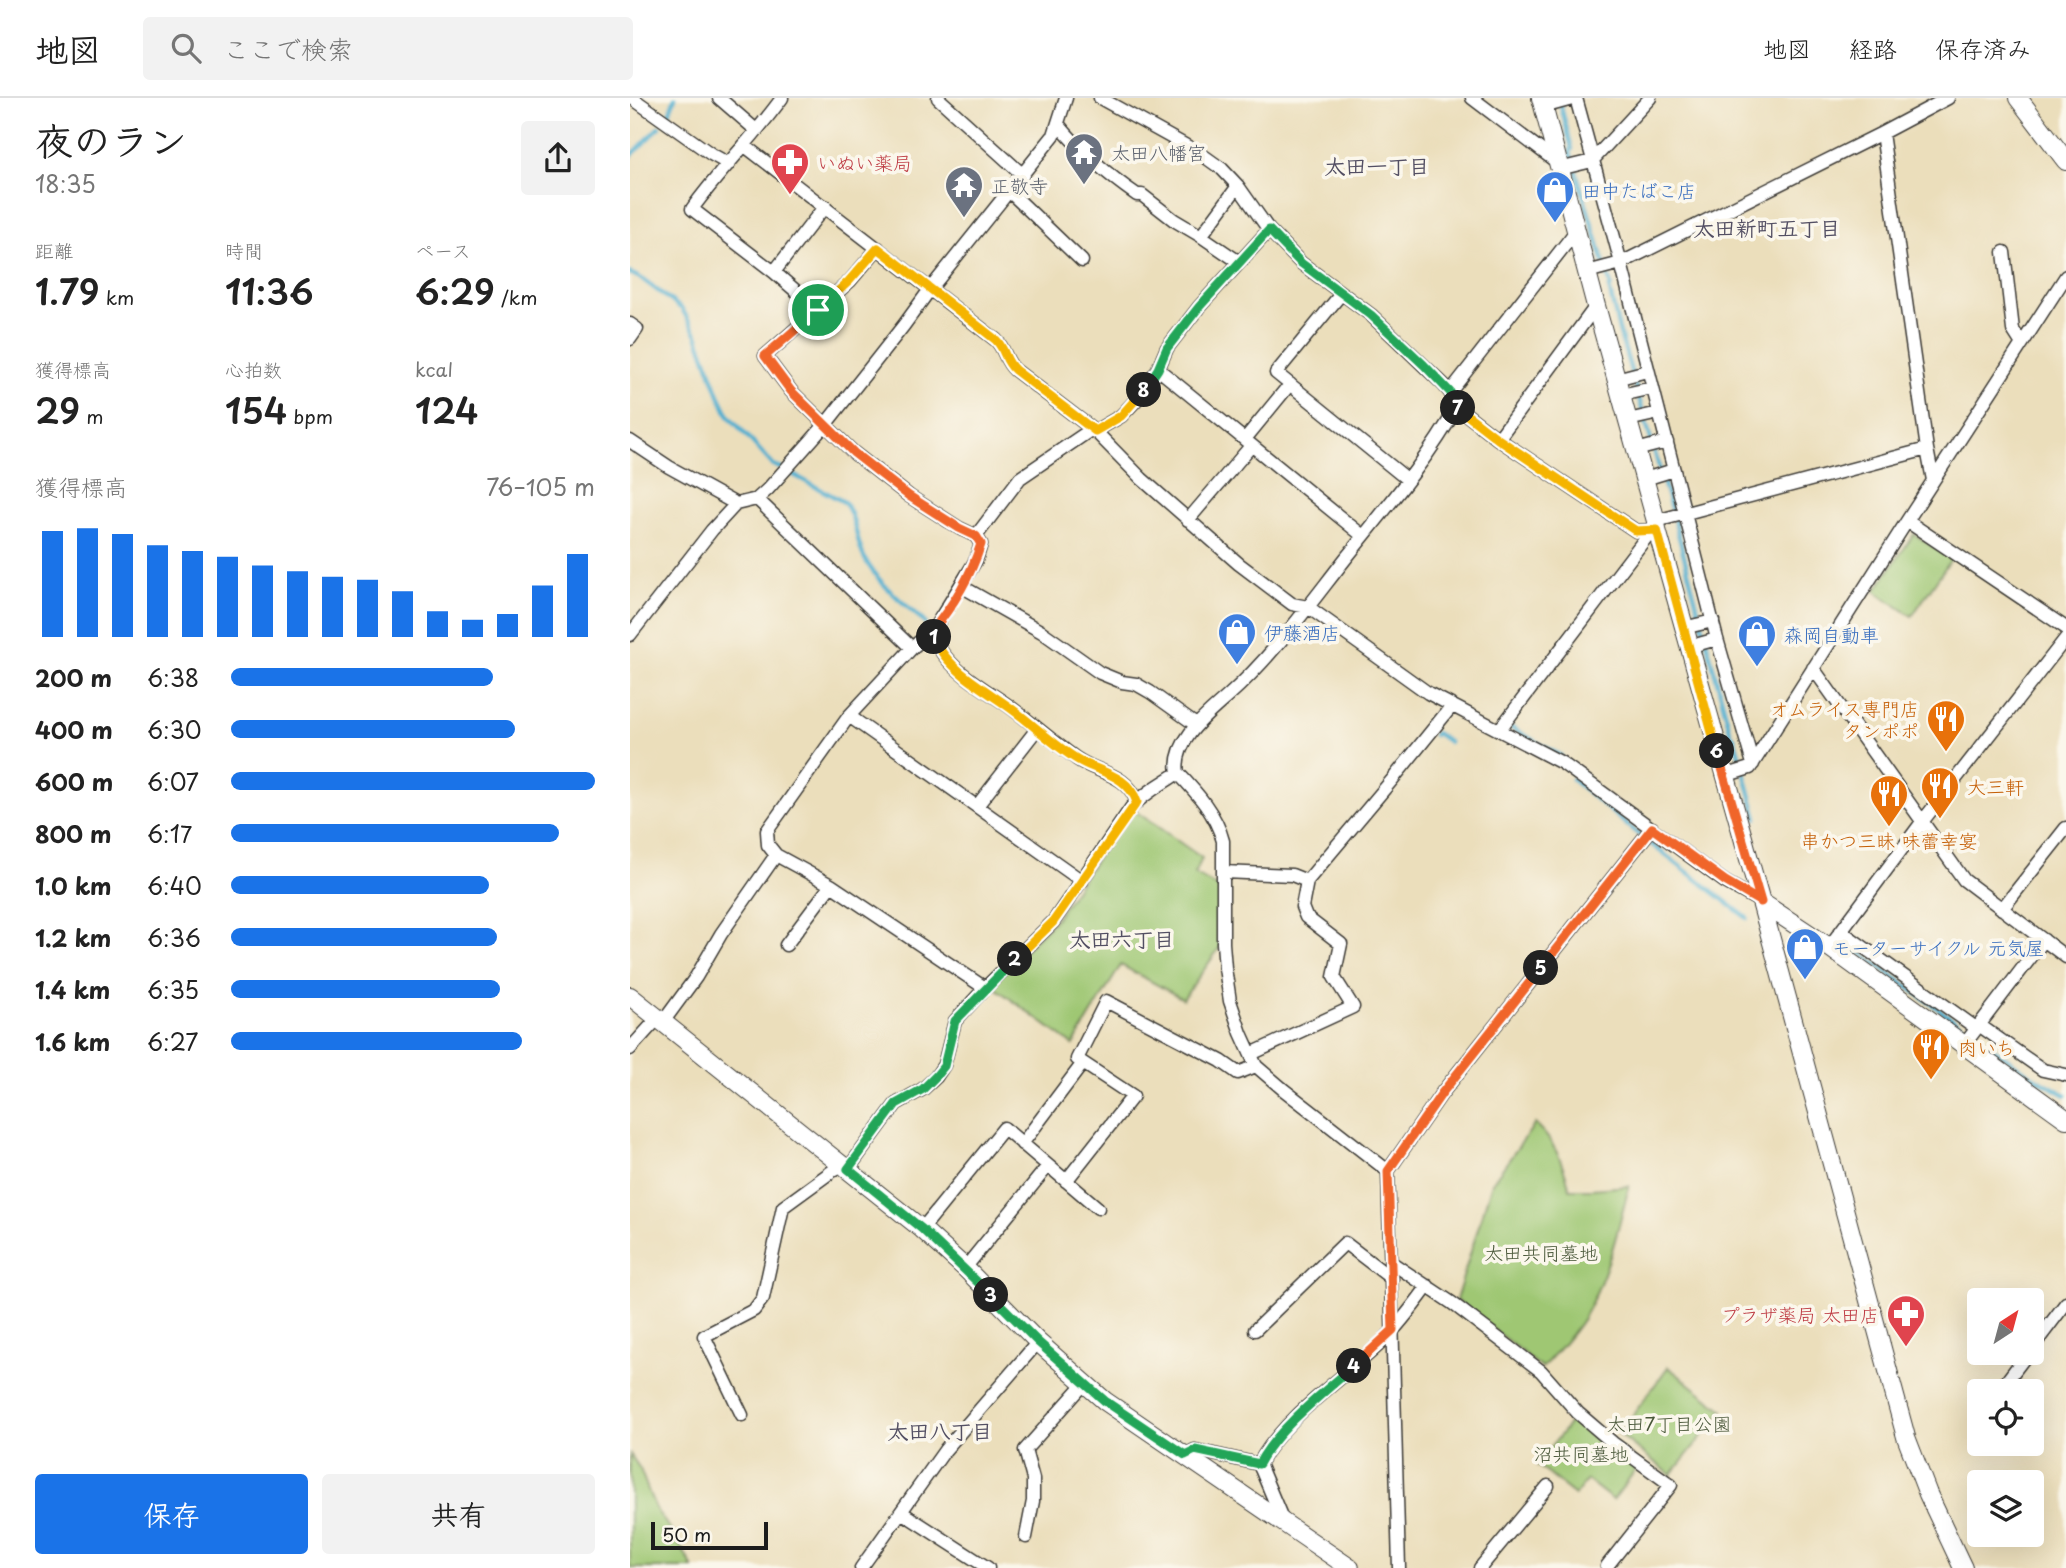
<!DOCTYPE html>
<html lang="ja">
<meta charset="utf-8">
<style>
body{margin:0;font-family:"Playpen Sans","Klee One",sans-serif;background:#f2f2f2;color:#222;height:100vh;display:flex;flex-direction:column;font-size:26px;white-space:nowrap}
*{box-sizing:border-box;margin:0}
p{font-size:23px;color:#767676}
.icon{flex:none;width:38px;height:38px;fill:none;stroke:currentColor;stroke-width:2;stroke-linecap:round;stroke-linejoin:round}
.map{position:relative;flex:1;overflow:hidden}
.details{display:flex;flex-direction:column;background:#fff;width:630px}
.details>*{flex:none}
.needle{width:46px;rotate:36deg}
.fabs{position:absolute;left:1337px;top:1190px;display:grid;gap:14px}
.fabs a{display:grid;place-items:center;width:77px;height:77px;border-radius:7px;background:#fff;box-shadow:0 7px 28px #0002;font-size:35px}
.scale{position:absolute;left:21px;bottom:18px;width:117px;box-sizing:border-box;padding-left:7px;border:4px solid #1c1c1c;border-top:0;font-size:19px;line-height:24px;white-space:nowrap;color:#1c1c1c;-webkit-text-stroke:5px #fbf7ec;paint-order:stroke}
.pin{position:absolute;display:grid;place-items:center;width:60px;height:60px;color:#fff;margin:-30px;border:4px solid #fff;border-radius:50%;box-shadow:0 2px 7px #0007}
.km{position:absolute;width:35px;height:35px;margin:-18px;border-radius:50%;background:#222;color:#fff;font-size:19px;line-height:35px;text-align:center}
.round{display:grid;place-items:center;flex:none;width:74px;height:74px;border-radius:7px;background:#f2f2f2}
.summary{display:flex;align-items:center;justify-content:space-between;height:119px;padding:0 35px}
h1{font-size:38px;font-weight:600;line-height:52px}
.stats{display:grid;grid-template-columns:repeat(3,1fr);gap:10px;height:119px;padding:7px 35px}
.stats div{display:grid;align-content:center}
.stats b{font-size:35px;font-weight:600}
.stats small{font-size:19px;font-weight:400}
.stats p{font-size:19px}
.chart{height:196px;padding:14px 35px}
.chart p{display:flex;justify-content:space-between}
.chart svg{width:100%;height:126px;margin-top:7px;stroke:#1a73e8;stroke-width:6}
.primary-button{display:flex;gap:14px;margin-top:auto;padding:14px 35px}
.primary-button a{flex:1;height:80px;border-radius:7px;background:#1a73e8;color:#fff;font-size:28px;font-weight:600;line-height:80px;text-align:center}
.primary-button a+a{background:#f2f2f2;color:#222}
ul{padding:0 35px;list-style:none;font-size:23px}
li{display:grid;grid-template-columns:112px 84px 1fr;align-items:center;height:52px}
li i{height:18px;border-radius:9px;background:#1a73e8}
header{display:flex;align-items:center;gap:42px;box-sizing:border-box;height:98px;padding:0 35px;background:#fff;border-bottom:2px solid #e0e0e0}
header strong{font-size:33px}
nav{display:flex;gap:38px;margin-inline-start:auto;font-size:24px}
.search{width:490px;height:63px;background:#f2f2f2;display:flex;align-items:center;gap:18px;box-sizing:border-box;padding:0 24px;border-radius:7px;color:#767676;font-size:26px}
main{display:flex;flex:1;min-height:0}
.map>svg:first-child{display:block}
.green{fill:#9fc773;stroke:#5e7248;stroke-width:2}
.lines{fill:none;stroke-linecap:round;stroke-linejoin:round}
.stream{stroke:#51afcf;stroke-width:4.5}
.street-casing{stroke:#3b3934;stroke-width:15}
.secondary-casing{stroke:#3b3934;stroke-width:20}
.street{stroke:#fff;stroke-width:12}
.secondary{stroke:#fff;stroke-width:18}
.split-1-casing{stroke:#fff;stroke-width:14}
.split-2-casing{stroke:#fff;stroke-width:14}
.split-3-casing{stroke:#fff;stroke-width:14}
.split-4-casing{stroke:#fff;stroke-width:14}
.split-5-casing{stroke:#fff;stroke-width:14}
.split-6-casing{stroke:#fff;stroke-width:14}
.split-7-casing{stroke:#fff;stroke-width:14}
.split-8-casing{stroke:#fff;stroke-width:14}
.split-9-casing{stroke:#fff;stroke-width:14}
.split-1{stroke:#f0652b;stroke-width:9}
.split-2{stroke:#f5b400;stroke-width:9}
.split-3{stroke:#22a559;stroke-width:9}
.split-4{stroke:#22a559;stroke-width:9}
.split-5{stroke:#f0652b;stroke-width:9}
.split-6{stroke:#f0652b;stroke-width:9}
.split-7{stroke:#f5b400;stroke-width:9}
.split-8{stroke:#22a559;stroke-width:9}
.split-9{stroke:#f5b400;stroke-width:9}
.labels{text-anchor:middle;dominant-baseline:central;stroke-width:7;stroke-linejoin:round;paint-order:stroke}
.worship-label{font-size:19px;fill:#5b616d;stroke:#fbf7ec;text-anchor:start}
.health-label{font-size:19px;fill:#be3a42;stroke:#fbf7ec;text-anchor:start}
.shop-label{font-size:19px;fill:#366cbe;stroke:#fbf7ec;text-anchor:start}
.food-label{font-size:19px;fill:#c56008;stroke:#fbf7ec;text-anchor:start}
.park-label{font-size:19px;fill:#4a583a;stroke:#fbf7ec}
.neighbourhood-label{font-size:21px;font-weight:bold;fill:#545064;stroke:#fbf7ec}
</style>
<header>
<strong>地図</strong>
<div class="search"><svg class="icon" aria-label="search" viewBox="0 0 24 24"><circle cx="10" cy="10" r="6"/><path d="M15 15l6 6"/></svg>ここで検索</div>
<nav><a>地図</a><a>経路</a><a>保存済み</a></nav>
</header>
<main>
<section class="details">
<div class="summary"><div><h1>夜のラン</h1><p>18:35</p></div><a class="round"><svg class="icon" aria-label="share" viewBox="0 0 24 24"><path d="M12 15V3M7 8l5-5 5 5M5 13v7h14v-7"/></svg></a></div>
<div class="stats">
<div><p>距離</p><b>1.79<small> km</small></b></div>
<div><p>時間</p><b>11:36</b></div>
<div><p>ペース</p><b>6:29<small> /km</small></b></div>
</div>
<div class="stats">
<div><p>獲得標高</p><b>29<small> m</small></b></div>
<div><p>心拍数</p><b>154<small> bpm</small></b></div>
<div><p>kcal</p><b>124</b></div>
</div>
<div class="chart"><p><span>獲得標高</span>76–105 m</p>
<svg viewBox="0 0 160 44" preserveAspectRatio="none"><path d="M5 44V7M15 44V6M25 44V8M35 44V12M45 44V14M55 44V16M65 44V19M75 44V21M85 44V23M95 44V24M105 44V28M115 44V35M125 44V38M135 44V36M145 44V26M155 44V15"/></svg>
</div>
<ul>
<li><b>200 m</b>6:38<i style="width:72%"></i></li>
<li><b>400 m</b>6:30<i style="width:78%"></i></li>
<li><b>600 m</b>6:07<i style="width:100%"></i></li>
<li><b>800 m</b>6:17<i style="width:90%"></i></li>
<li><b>1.0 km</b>6:40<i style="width:71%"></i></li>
<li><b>1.2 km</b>6:36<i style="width:73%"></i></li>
<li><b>1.4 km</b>6:35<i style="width:74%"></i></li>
<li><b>1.6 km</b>6:27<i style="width:80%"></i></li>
</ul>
<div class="primary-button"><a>保存</a><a>共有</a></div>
</section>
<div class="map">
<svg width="1436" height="1470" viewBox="0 0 1436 1470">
<rect width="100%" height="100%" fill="#fbf7ec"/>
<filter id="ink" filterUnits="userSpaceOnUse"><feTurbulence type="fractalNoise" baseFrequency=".0143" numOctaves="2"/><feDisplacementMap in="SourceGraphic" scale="14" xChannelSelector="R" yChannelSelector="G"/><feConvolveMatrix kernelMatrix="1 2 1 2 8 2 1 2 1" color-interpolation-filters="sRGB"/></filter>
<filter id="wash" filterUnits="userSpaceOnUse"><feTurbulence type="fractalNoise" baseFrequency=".00686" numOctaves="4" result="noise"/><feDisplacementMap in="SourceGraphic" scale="28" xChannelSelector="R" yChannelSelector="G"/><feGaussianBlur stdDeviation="1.57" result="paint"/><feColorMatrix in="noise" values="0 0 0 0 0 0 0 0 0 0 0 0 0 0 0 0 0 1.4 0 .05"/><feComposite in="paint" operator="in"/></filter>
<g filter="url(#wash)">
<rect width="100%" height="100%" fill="#ebdebb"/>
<path class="green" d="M1284 436 1321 461 1282 518 1245 493Z
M501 710 572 760 565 776 594 793 593 845 553 901 491 867 443 947 360 886 423 824Z
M905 1026C925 1043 933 1066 940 1091H961L999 1088C988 1133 977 1180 953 1220 942 1238 926 1254 912 1270L826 1202 862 1085Z
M1038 1269 1093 1312 1041 1377 989 1336Z
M946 1317 1010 1366 983 1402 957 1382 945 1397 907 1367Z
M0 1356 10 1371 25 1410 46 1440 63 1470H0Z"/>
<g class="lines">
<path class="stream" d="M930 5 942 51 940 54 981 188 979 190 989 232 1045 424 1101 636 1104 639 1127 720
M38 18 45 0
M0 59 29 29
M0 175 12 181 52 211 67 237 89 297 99 318 142 366 152 371
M162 376 214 404C227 420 225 443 235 461 248 486 275 505 295 525
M880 629 931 658
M804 637 806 635 819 644
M942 681 1008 736 1117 820
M1214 843 1338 932
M1351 942 1404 979 1436 997"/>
</g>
</g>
<g filter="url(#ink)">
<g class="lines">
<defs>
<path id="street" d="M2 0 81 56 99 66
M89 0 126 32
M152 0C124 39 90 72 62 111L144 174 188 212
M308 0 393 77
M470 0 571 56 592 71 608 88 639 132 671 165 741 217 814 287 820 294 827 309 868 341 1006 433 1027 432
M842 0 928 65
M946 0 991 165 1087 541 1123 666
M913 9 946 0
M428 26C451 54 478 77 507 97H512L544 122 571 138
M1252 35 1297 351
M115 48 366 242C376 252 374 262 385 272L465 333 512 381 609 466 662 506 678 509 798 595 932 665 1095 784 1131 804
M929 71 962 63 1020 0
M608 88 571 138 609 164
M379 93 452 163
M248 150 220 183 135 258 161 293 224 355 279 398 329 430 346 438 351 446 346 462 304 531 282 550 219 618 137 733 138 747 146 757 201 787 355 890
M1374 154 1383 232 1392 246
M144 174 195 108
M957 174 991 165 1252 35 1318 0
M711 196 646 275 778 382
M0 226 7 231 0 241
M528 271 733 438
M986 281 1017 273
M820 294 946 133
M991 297 1022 290
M998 322 1029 315
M465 333 491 318 510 298 528 271 537 250 569 209 639 132
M615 341 660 286
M868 341 966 208
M0 343 39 369 106 406
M1006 352 1037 344
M1015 381 1044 372
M127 401 282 550
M558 422 621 348
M1026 423 1297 351 1303 382
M1277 423 1436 530
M346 438 390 380 462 331
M331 488 412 534 470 575 492 584 506 586 520 594 566 627
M1053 530 1083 523
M301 534C305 541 309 551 314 557 332 580 360 594 383 611 404 627 425 645 447 661 469 676 497 675 507 704
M0 537 82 432 106 406 127 401 138 391 195 327 274 227 301 190 424 37 436 0
M1058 549 1087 541
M1183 570 1334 782 1436 859
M219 618 452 783
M870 631 1021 433
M1094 678 1120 670 1277 423 1436 178
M347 708 407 631
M594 774 662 777 677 783
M1372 811 1436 730
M1211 833 1346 930
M156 847 201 787
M1199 849 1292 724 1436 540
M33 924 66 879 91 836 146 757
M1349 927 1413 972 1436 977
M1334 947 1414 842
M0 951 28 920
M621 956 723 909 704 879 711 846 676 819 672 809 677 783 762 682 821 609
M392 1046 453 965
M218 1071 266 1006 293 991 306 979 314 967 325 923 355 890 423 824 501 710C514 695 532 686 548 675
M758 1073 654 992 626 968 611 935 600 903 595 870 593 845V743C586 716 567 695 548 675 542 643 578 616 598 598 643 558 679 507 716 460 755 411 796 364 827 309
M436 1083 503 998 447 961 476 903 591 963 608 975 626 968
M292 1131 374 1030 468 1110
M762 1165 822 1205 911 1273 948 1315 983 1345 1041 1387 977 1468
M335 1170 418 1068
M625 1232 715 1145 762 1181
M1402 1250 1436 1205
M1373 1288 1398 1255
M112 1317 74 1238 124 1212 133 1200 153 1109 212 1066
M555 1357 565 1352 629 1366C654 1318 715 1280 754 1242 771 1225 784 1207 798 1188
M629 1366 653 1423
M271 1414 358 1470
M396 1439 403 1403V1381L395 1352 455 1285
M231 1470 315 1352 408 1244
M769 1470 758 1073 812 995 1022 730
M850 1470 918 1388"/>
<path id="secondary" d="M911 0 966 208 1026 423 1027 432 1131 804 1276 1339 1298 1396 1333 1470
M1388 0 1436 63
M1131 804 1199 849 1436 1021
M0 898 292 1131 335 1170 408 1244 475 1303 720 1470"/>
</defs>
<use href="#street" class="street-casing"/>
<use href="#secondary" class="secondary-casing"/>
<use href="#street" class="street"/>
<use href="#secondary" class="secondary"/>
</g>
</g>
<g class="lines" filter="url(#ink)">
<defs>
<path id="split-1" d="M188 212 135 258 161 293 224 355 279 398 329 430 346 438 351 446C341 477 322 509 301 534L304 539"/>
<path id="split-2" d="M304 539C307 545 310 552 314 557 334 583 367 598 391 618 409 632 432 654 452 664 473 675 498 678 507 704L423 824 385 861"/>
<path id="split-3" d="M361 1197 292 1131 218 1071 266 1006 293 991 306 978 314 968 325 923 385 861"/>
<path id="split-4" d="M361 1197 408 1244 475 1303 555 1357 565 1352 629 1366C648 1330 693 1295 724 1268"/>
<path id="split-5" d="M724 1268 763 1232 758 1073 812 995 911 870"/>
<path id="split-6" d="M911 870 1022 730 1095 783 1131 804 1087 653"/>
<path id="split-7" d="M828 310 868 341 1006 433 1027 432 1087 653"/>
<path id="split-8" d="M514 292 528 271 537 250 569 209 639 132 671 165 741 217 794 267 820 294 828 310"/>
<path id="split-9" d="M188 212 219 183 248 150 366 242C376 252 374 262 385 272L465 333 491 318 514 292"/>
</defs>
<use href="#split-1" class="split-1-casing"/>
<use href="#split-2" class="split-2-casing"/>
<use href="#split-3" class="split-3-casing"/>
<use href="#split-4" class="split-4-casing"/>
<use href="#split-5" class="split-5-casing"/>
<use href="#split-6" class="split-6-casing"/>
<use href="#split-7" class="split-7-casing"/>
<use href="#split-8" class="split-8-casing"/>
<use href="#split-9" class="split-9-casing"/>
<use href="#split-1" class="split-1"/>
<use href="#split-2" class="split-2"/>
<use href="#split-3" class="split-3"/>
<use href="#split-4" class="split-4"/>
<use href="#split-5" class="split-5"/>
<use href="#split-6" class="split-6"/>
<use href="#split-7" class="split-7"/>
<use href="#split-8" class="split-8"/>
<use href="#split-9" class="split-9"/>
</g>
<defs>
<symbol id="temple-pin" viewBox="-11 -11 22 30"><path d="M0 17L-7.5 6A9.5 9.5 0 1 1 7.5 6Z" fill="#6b7280" stroke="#fbf7ec"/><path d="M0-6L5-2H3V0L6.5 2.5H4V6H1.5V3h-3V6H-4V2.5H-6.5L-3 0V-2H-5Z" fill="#fff"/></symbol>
<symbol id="pharmacy-pin" viewBox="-11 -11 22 30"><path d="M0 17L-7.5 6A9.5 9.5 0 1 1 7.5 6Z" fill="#e0444e" stroke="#fbf7ec"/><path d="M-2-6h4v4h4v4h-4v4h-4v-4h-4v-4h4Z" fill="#fff"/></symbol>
<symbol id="shop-pin" viewBox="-11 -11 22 30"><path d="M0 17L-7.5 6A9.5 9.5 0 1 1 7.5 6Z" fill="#3f7fe0" stroke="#fbf7ec"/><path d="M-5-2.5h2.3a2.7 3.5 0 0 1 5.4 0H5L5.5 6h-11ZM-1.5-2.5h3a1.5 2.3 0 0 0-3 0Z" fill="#fff"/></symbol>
<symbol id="restaurant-pin" viewBox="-11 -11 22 30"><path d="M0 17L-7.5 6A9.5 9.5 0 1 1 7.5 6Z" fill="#e8710a" stroke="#fbf7ec"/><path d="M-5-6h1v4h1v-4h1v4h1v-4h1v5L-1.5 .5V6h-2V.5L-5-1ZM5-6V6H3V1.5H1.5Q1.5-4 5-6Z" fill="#fff"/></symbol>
</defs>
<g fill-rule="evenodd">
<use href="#temple-pin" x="432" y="32" width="44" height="60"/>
<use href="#pharmacy-pin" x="138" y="42" width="44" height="60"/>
<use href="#temple-pin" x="312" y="65" width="44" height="60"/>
<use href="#shop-pin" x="903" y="70" width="44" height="60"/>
<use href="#shop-pin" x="585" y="512" width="44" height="60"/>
<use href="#shop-pin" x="1105" y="514" width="44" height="60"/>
<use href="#restaurant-pin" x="1294" y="599" width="44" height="60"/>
<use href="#restaurant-pin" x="1288" y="666" width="44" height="60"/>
<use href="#restaurant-pin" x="1237" y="674" width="44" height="60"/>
<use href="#shop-pin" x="1153" y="827" width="44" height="60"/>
<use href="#restaurant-pin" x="1279" y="927" width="44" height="60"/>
<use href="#pharmacy-pin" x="1254" y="1194" width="44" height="60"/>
</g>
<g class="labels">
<g class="worship-label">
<text x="481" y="54">太田八幡宮</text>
<text x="361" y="87">正敬寺</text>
</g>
<g class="health-label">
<text x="187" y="64">いぬい薬局</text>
<text x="1249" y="1216" text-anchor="end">プラザ薬局 太田店</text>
</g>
<g class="shop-label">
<text x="952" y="92">田中たばこ店</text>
<text x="634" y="534">伊藤酒店</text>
<text x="1154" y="536">森岡自動車</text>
<text x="1202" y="849">モーターサイクル 元気屋</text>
</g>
<g class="food-label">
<text x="1289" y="610" text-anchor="end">オムライス専門店<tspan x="1289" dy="22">タンポポ</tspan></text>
<text x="1337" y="688">大三軒</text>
<text x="1259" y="742" text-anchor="middle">串かつ三昧 味蕾幸宴</text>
<text x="1328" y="949">肉いち</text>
</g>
<g class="park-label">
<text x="911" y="1154">太田共同墓地</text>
<text x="1039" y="1325">太田7丁目公園</text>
<text x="951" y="1355">沼共同墓地</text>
</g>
<g class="neighbourhood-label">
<text x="747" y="67">太田一丁目</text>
<text x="1137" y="129">太田新町五丁目</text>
<text x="492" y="840">太田六丁目</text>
<text x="310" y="1332">太田八丁目</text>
</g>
</g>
</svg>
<div class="fabs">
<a><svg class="needle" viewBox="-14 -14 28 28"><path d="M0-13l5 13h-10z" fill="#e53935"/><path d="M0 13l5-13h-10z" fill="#767676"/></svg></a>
<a><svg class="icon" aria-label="locate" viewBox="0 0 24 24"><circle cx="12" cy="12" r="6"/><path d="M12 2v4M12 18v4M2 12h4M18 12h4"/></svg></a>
<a><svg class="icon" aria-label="layers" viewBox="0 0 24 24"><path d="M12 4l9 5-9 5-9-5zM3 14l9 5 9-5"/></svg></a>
</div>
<div class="scale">50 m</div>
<div class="pin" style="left:188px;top:212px;background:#1e9e55"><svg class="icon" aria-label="arrive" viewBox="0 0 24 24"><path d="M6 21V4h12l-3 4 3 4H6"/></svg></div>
<b class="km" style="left:304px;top:539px">1</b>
<b class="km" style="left:385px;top:861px">2</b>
<b class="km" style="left:361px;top:1197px">3</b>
<b class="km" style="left:724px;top:1268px">4</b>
<b class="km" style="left:911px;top:870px">5</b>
<b class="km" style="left:1087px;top:653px">6</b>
<b class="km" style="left:828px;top:310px">7</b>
<b class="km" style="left:514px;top:292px">8</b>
</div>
</main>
